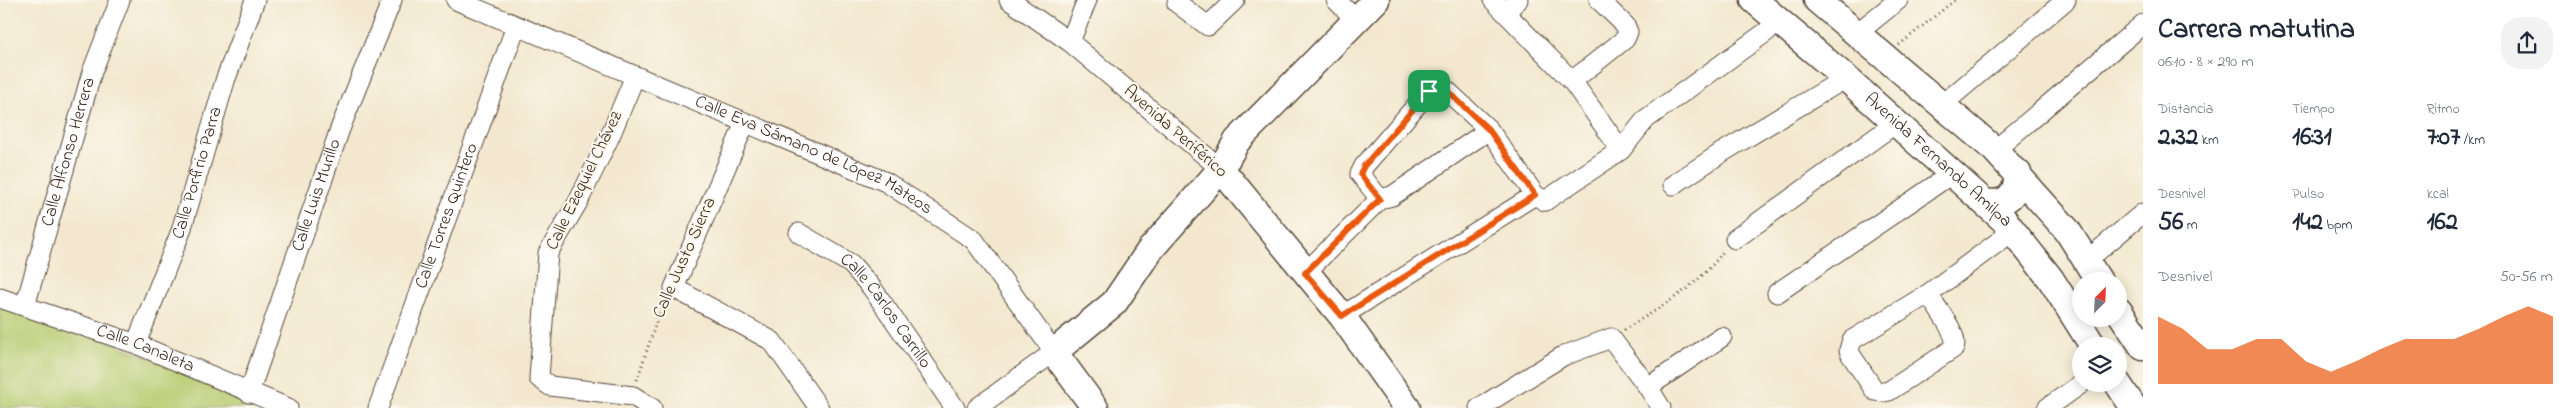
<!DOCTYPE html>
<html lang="es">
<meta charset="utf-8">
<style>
body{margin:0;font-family:"Indie Flower",sans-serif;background:#f2f2f3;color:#1f2937;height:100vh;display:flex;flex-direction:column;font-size:19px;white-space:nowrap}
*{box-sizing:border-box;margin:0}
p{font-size:16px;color:#747a83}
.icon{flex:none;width:28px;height:28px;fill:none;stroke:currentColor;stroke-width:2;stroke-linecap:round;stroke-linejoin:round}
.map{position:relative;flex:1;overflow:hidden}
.sheet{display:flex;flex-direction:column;background:#fff;width:425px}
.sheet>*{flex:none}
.needle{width:32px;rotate:24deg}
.fabs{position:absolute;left:2072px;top:272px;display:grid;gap:10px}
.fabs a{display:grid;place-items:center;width:55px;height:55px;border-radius:50%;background:#fff;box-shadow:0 2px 12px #0003;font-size:25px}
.pin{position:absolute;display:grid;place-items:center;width:42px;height:42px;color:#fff;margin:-21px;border-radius:10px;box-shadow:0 2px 8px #0006}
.round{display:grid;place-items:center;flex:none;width:52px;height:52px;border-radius:20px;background:#f2f2f3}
.overview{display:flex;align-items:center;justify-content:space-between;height:85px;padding:0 15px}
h1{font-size:28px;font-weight:700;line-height:38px}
.metrics{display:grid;grid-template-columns:repeat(3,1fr);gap:8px;height:85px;padding:5px 15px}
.metrics div{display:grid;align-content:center}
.metrics b{font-size:25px;font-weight:700}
.metrics small{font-size:14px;font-weight:400}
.metrics p{font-size:14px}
.chart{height:140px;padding:10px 15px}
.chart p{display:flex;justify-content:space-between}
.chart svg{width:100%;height:90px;margin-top:5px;fill:#ea580c;opacity:.7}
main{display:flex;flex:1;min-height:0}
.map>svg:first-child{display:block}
.grass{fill:#b6ca6e;stroke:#787a46}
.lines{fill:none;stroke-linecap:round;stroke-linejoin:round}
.street-casing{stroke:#574639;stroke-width:21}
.secondary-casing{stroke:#574639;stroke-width:29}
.path{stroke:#574639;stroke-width:3;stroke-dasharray:1 4;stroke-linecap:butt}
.street{stroke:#fff;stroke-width:19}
.secondary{stroke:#fff;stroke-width:26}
.route-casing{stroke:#fff;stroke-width:10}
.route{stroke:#ea580c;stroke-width:6}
.labels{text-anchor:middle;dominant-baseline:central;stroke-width:4.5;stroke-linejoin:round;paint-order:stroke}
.street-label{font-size:18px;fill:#3b2a1e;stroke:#fbf7ec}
</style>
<main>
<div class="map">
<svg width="2143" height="408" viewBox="0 0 2143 408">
<rect width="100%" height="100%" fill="#fbf7ec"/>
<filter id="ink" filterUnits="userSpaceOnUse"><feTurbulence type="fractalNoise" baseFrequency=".02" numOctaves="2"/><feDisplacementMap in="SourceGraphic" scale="10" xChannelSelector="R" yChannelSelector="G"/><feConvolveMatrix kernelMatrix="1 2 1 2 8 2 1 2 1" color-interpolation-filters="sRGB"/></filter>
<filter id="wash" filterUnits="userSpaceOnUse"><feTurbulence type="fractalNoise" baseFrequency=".0096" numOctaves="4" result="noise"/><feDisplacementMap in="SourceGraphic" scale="20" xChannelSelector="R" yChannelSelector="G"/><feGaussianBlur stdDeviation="1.12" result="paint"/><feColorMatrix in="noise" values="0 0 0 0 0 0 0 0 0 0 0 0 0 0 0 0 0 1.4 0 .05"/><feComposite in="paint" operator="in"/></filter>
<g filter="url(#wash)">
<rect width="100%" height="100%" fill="#f3e8cf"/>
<path class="grass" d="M0 301 25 307 272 408H0Z"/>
</g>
<g filter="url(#ink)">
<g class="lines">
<defs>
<g id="street">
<path id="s1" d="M456 0 886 182 974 240 1054 352 977 408"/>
<path d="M1009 0 1070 42 1221 169"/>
<path d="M1178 0 1177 3 1208 26 1235 0"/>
<path d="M1336 0 1357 21"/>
<path d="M1493 0 1572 81 1621 150"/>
<path d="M1505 12 1518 0"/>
<path d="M1856 34 1898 0"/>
<path d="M1070 42 1087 0"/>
<path d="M635 76 610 136 578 202 548 253 539 378 550 386 633 396 652 408"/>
<path d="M1572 81 1625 39 1628 32 1625 25 1599 0"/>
<path d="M1943 104 2066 0"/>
<path d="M745 123 674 288 772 341 819 408"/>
<path d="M1995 150 2143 24"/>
<path d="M1673 185 1721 153 1846 78"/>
<path d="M1380 199 1360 174 1364 166 1429 91 1435 87H1443L1489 130 1535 195 1545 201 1621 150 1646 119 1780 22"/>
<path id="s2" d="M799 233 851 264 872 288 955 408"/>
<path d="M1735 239 1896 123"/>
<path d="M2086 261 2143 213"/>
<path d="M1305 273 1380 199 1392 196 1489 130"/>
<path d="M1777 293 1953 173"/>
<path d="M1928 294C1935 306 1960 335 1954 348L1889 391 1884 392 1875 391 1851 355 1849 350 1852 340 1928 294 2013 231"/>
<path id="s3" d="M0 298 136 344 288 408"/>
<path id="s4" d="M25 306 92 72 120 0"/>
<path d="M1342 316 1535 195"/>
<path id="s5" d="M136 344 181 231 225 81 255 0"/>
<path id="s6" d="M249 393 340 129 392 0"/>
<path id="s7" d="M378 408 516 26"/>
<path d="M1479 408 1563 356 1611 338 1648 387"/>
<path d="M1661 408 1648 387 1722 337"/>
<path d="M2047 408 2081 384"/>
</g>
<g id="secondary">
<path id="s8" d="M1754 0 1846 78 2005 221 2050 278 2093 346"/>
<path d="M1817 0 1995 150 2067 230 2099 281"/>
<path d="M1221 169 1342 316 1407 408"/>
<path d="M1984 202C2007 206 2017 195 2018 173"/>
<path d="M2119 311 2143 347"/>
<path d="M2118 384 2134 408"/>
<path d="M1095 408 1054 352 1114 303 1150 250 1221 169 1237 141 1376 0"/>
</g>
</defs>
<use href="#street" class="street-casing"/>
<use href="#secondary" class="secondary-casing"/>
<path class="path" d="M1899 45 1955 0
M1624 330C1659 308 1701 285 1724 250
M637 380 658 317 666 302"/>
<use href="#street" class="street"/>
<use href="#secondary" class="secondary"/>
</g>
</g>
<g class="lines" filter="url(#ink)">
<defs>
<path id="route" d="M1436 87H1443L1489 130 1535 195 1342 316 1305 273 1380 199 1360 174 1364 166 1429 91Z"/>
</defs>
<use href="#route" class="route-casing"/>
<use href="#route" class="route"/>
</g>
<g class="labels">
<g class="street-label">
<text transform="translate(1175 132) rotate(41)">Avenida Periférico</text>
<text stroke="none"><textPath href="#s4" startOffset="160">Calle Alfonso Herrera</textPath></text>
<text stroke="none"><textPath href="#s1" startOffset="390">Calle Eva Sámano de López Mateos</textPath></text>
<text stroke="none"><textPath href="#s8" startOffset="244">Avenida Fernando Amilpa</textPath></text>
<text stroke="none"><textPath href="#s5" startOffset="182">Calle Porfirio Parra</textPath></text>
<text transform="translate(585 181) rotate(-64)">Calle Ezequiel Chávez</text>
<text stroke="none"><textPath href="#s6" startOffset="209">Calle Luis Murillo</textPath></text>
<text stroke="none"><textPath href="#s7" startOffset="204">Calle Torres Quintero</textPath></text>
<text transform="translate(685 258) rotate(-66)">Calle Justo Sierra</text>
<text stroke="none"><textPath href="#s2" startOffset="119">Calle Carlos Carrillo</textPath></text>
<text stroke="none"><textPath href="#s3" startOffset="154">Calle Canaleta</textPath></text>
</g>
</g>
</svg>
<div class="fabs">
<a><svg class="needle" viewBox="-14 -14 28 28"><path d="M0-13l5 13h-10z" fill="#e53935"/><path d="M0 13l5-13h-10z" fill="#747a83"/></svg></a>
<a><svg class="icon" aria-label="layers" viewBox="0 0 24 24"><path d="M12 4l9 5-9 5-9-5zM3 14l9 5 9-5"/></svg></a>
</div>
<div class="pin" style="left:1429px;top:91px;background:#1e9e55"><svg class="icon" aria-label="arrive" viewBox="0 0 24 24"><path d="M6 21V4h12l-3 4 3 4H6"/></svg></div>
</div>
<section class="sheet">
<div class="overview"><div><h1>Carrera matutina</h1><p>06:10 · 8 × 290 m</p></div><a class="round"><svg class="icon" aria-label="share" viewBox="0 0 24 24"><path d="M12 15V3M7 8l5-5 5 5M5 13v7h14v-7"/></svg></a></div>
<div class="metrics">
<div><p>Distancia</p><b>2.32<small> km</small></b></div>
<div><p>Tiempo</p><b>16:31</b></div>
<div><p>Ritmo</p><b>7:07<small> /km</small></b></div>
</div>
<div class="metrics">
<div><p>Desnivel</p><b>56<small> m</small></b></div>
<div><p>Pulso</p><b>142<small> bpm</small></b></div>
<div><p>kcal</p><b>162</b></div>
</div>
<div class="chart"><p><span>Desnivel</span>50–56 m</p>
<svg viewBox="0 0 160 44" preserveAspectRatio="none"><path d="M0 44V11L10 17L20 27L30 27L40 22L50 22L60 33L70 38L80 33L90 27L100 22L110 22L120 22L130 17L140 11L150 6L160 11V44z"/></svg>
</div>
</section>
</main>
